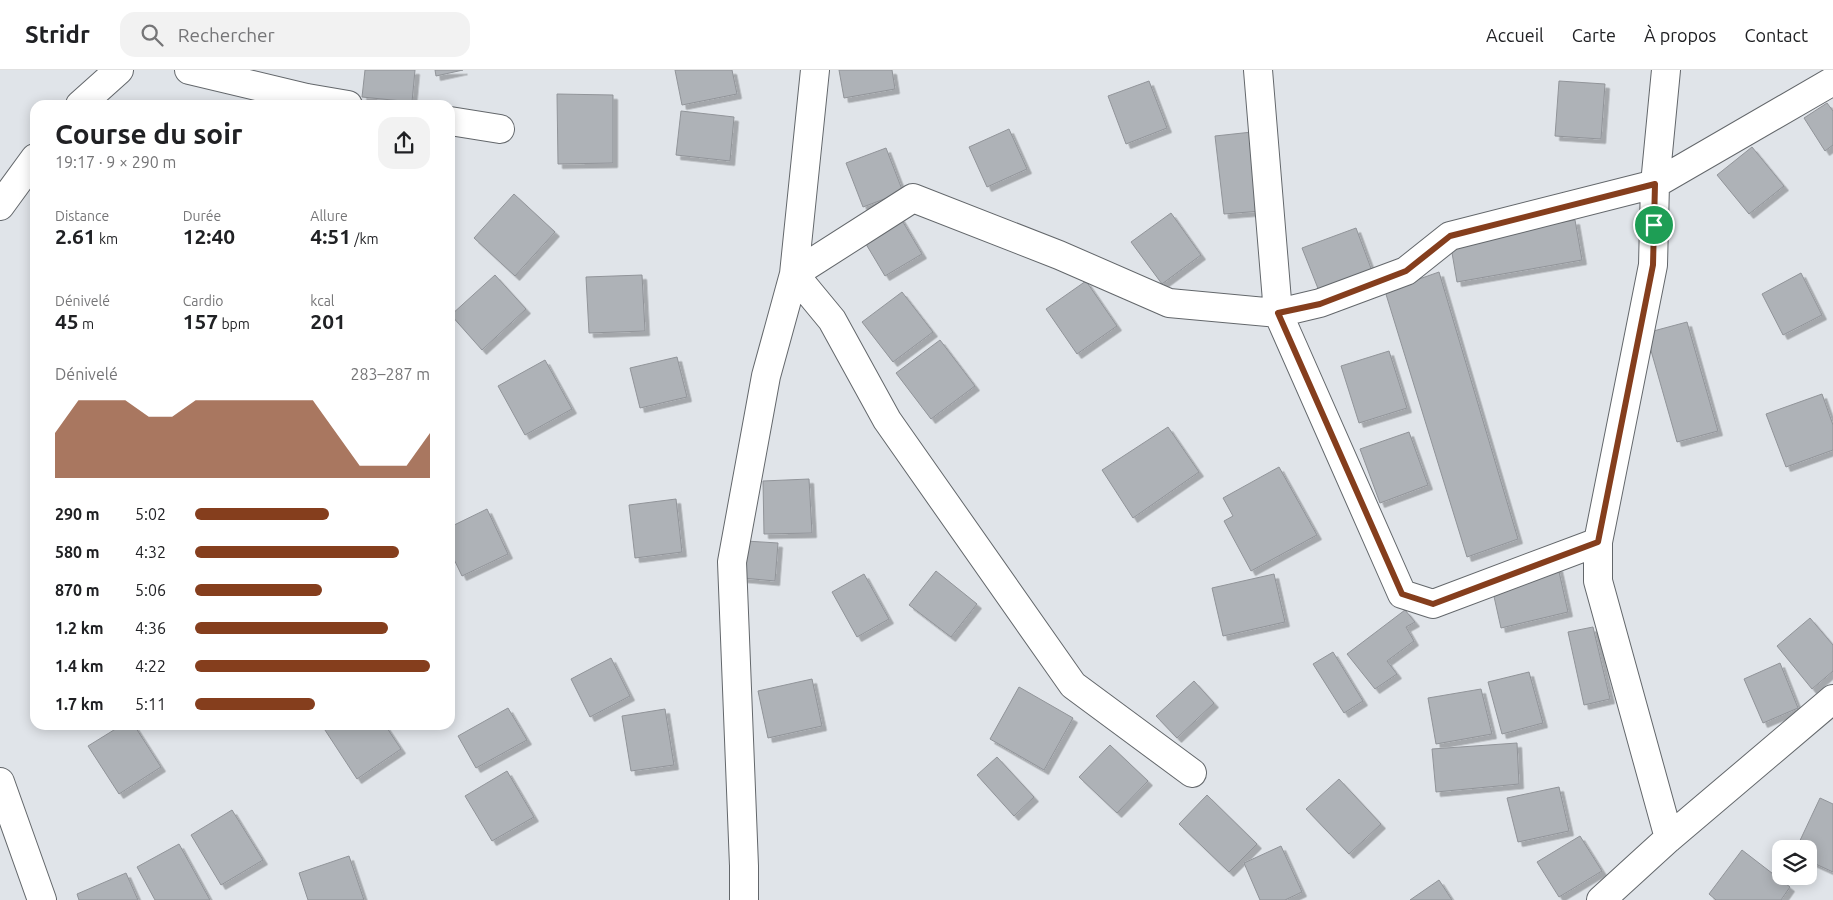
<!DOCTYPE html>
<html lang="fr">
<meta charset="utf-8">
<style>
body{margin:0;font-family:Ubuntu,sans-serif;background:#f2f2f2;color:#202124;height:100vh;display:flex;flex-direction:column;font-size:19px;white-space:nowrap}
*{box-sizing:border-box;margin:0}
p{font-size:16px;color:#757577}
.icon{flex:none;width:28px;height:28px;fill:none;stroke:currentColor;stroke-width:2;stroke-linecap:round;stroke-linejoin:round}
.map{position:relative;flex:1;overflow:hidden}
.side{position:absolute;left:30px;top:30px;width:425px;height:630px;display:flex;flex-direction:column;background:#fff;border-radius:15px;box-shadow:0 2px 12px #0003}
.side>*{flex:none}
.buttons{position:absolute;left:1772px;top:770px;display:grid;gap:10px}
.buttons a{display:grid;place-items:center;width:45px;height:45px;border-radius:10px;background:#fff;box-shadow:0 2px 12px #0003;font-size:25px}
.pin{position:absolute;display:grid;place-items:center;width:42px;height:42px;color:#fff;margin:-21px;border:2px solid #fff;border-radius:50%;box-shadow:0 1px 5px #0007}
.round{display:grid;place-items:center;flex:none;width:52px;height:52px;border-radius:15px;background:#f2f2f2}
.headline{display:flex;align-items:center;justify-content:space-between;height:85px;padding:0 25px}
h1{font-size:28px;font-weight:700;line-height:38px}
.metrics{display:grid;grid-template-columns:repeat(3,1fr);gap:8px;height:85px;padding:5px 25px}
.metrics div{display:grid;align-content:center}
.metrics b{font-size:21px;font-weight:700}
.metrics small{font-size:14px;font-weight:400}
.metrics p{font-size:14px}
.chart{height:140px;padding:10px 25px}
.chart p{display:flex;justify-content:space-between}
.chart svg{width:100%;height:90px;margin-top:5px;fill:#853e1d;opacity:.7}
ul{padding:0 25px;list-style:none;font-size:16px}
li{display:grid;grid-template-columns:80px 60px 1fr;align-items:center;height:38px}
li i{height:12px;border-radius:6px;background:#853e1d}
header{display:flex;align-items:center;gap:30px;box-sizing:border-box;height:70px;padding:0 25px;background:#fff;border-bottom:1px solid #e0e0e0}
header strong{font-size:24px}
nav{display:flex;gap:28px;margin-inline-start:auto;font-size:18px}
.search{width:350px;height:45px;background:#f2f2f2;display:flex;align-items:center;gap:12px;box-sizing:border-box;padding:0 18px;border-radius:15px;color:#757577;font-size:19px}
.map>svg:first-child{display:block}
.building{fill:#aeb2b7;stroke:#919499;filter:url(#shadow)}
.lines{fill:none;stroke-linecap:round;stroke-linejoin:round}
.minor-casing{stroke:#63676b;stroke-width:30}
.minor{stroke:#fff;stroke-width:28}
.route-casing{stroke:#fff;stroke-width:10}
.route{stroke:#853e1d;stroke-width:6}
</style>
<header>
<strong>Stridr</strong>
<div class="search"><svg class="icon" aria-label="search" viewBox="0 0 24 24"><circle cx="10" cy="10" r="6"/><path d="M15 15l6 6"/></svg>Rechercher</div>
<nav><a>Accueil</a><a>Carte</a><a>À propos</a><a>Contact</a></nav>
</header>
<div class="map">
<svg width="1833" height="830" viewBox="0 0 1833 830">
<defs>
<filter id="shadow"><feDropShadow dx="4.5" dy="4.5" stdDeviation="0" flood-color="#0004"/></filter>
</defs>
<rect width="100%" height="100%" fill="#e0e4e9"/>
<path class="building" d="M365 0H415L412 32 362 27Z
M435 0H463L436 6Z
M675 0H732L737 24 682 35Z
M839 0H892L895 19 844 28Z
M1149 11 1167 58 1126 74 1108 26Z
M1559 11 1605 14 1601 69 1555 66Z
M557 24 613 25V93L558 94Z
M1827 33 1833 41V75L1825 81 1804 48Z
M681 41 734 47 730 91 676 85Z
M1009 59 1027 99 987 117 969 77Z
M1252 62 1261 141 1224 144 1215 66Z
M1752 77 1784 116 1749 144 1717 105Z
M886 78 903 122 863 137 846 93Z
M514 124 555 162 515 206 474 168Z
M1171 143 1201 185 1162 214 1131 172Z
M900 147 922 184 885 206 863 169Z
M1575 150 1582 190 1457 212 1450 171Z
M1356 158 1372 201 1319 221 1302 178Z
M1439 202 1518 469 1467 487 1385 221Z
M1801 203 1822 245 1783 265 1762 224Z
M495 205 526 239 482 280 451 245Z
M642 205 645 261 589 263 586 207Z
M1086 211 1117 256 1077 284 1046 239Z
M902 222 933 262 893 292 862 252Z
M1687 252 1718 361 1677 372 1646 263Z
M940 270 975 316 931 349 896 303Z
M1389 281 1407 338 1359 353 1341 296Z
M677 287 687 327 640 338 630 298Z
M545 290 572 339 525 365 498 316Z
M1822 324 1833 355V380L1786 397 1766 344Z
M1168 357 1199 402 1133 448 1102 400Z
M1409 362 1428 415 1380 433 1360 379Z
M1279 397 1317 465 1251 501 1224 451 1233 446 1223 428Z
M809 409 812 463 764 464 763 411Z
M676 429 682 482 635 488 629 435Z
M487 439 508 484 462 506 450 481V457Z
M746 471 778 473 775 511 743 508Z
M1558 497 1568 542 1501 558 1491 513Z
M936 501 977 534 951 567 909 535Z
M864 504 889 549 857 567 832 522Z
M1274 504 1285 552 1223 566 1212 518Z
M1405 540 1415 552 1406 557 1414 571 1387 591 1397 604 1375 619 1347 584Z
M1810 548 1833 575V601L1812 619 1777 576Z
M1593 557 1610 629 1584 635 1568 562Z
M1333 582 1363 631 1344 643 1313 594Z
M611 588 630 626 590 647 571 609Z
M1780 593 1798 638 1763 653 1744 609Z
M1529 602 1543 653 1502 664 1488 612Z
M812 609 822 656 768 668 758 621Z
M1194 611 1214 633 1177 668 1156 646Z
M1019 617 1073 648 1044 700 990 669Z
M1481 619 1492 664 1436 674 1428 628Z
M508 638 527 670 476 698 458 666Z
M665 639 674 695 631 701 622 646Z
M122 655H134L161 697 119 724 88 676Z
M327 655H385L401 679 357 709 323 657Z
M1517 673 1519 714 1436 722 1432 679Z
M1110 675 1148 711 1117 743 1079 707Z
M997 687 1034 727 1014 746 977 705Z
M507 701 534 747 492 771 465 726Z
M1339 709 1381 754 1349 784 1306 739Z
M1559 717 1569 761 1518 772 1507 728Z
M1207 725 1257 774 1229 802 1179 754Z
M1820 728 1833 734V802L1809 791V779H1796Z
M232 740 263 790 221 815 191 765Z
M1580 766 1602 801 1559 827 1537 792Z
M179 774 210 830H155L137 797Z
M1281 776 1302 822 1285 830H1260L1244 793Z
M1742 780 1790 817 1781 830H1716L1709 824Z
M349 786 364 830H308L299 803Z
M126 803 138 830H79L77 824Z
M1439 810 1452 830H1410Z"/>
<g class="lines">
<defs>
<path id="minor" d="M189 0 307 28 348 35
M1258 0 1278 243 1402 524 1433 534 1598 472
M1666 0 1655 114 1653 195 1598 472V511L1669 768
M80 35 119 0
M450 51 500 59
M0 136 35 88
M1192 703 1073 615 887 350 832 250 794 204 913 128 1059 185 1169 233 1278 243 1320 233 1406 201 1450 166 1655 114 1833 11
M0 712 42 830
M744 830V796L732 492 766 306 794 204 815 0
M1601 830 1669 768 1833 629"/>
</defs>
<use href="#minor" class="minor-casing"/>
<use href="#minor" class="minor"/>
</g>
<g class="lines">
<defs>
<path id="route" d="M1655 114 1653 195 1598 472 1433 534 1402 524 1278 243 1320 234 1406 201 1450 166Z"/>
</defs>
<use href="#route" class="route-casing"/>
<use href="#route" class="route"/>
</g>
</svg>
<div class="buttons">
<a><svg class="icon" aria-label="layers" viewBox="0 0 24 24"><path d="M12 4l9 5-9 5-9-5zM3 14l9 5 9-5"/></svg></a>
</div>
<div class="pin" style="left:1654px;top:155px;background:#1e9e55"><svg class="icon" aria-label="arrive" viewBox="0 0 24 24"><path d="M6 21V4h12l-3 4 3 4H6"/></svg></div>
<section class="side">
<div class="headline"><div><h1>Course du soir</h1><p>19:17 · 9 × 290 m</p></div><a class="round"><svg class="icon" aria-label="share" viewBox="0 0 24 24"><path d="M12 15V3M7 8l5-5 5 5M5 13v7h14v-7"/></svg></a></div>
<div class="metrics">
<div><p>Distance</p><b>2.61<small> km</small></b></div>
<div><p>Durée</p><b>12:40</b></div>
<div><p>Allure</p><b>4:51<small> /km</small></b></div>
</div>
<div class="metrics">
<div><p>Dénivelé</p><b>45<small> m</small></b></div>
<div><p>Cardio</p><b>157<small> bpm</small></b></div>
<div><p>kcal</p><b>201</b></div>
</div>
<div class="chart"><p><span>Dénivelé</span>283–287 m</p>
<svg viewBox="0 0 160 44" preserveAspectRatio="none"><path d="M0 44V22L10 6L20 6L30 6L40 14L50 14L60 6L70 6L80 6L90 6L100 6L110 6L120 22L130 38L140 38L150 38L160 22V44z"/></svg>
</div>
<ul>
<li><b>290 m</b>5:02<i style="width:57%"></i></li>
<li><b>580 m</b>4:32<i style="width:87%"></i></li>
<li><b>870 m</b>5:06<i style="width:54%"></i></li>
<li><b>1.2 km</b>4:36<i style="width:82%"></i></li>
<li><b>1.4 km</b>4:22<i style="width:100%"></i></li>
<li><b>1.7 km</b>5:11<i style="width:51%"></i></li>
</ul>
</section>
</div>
